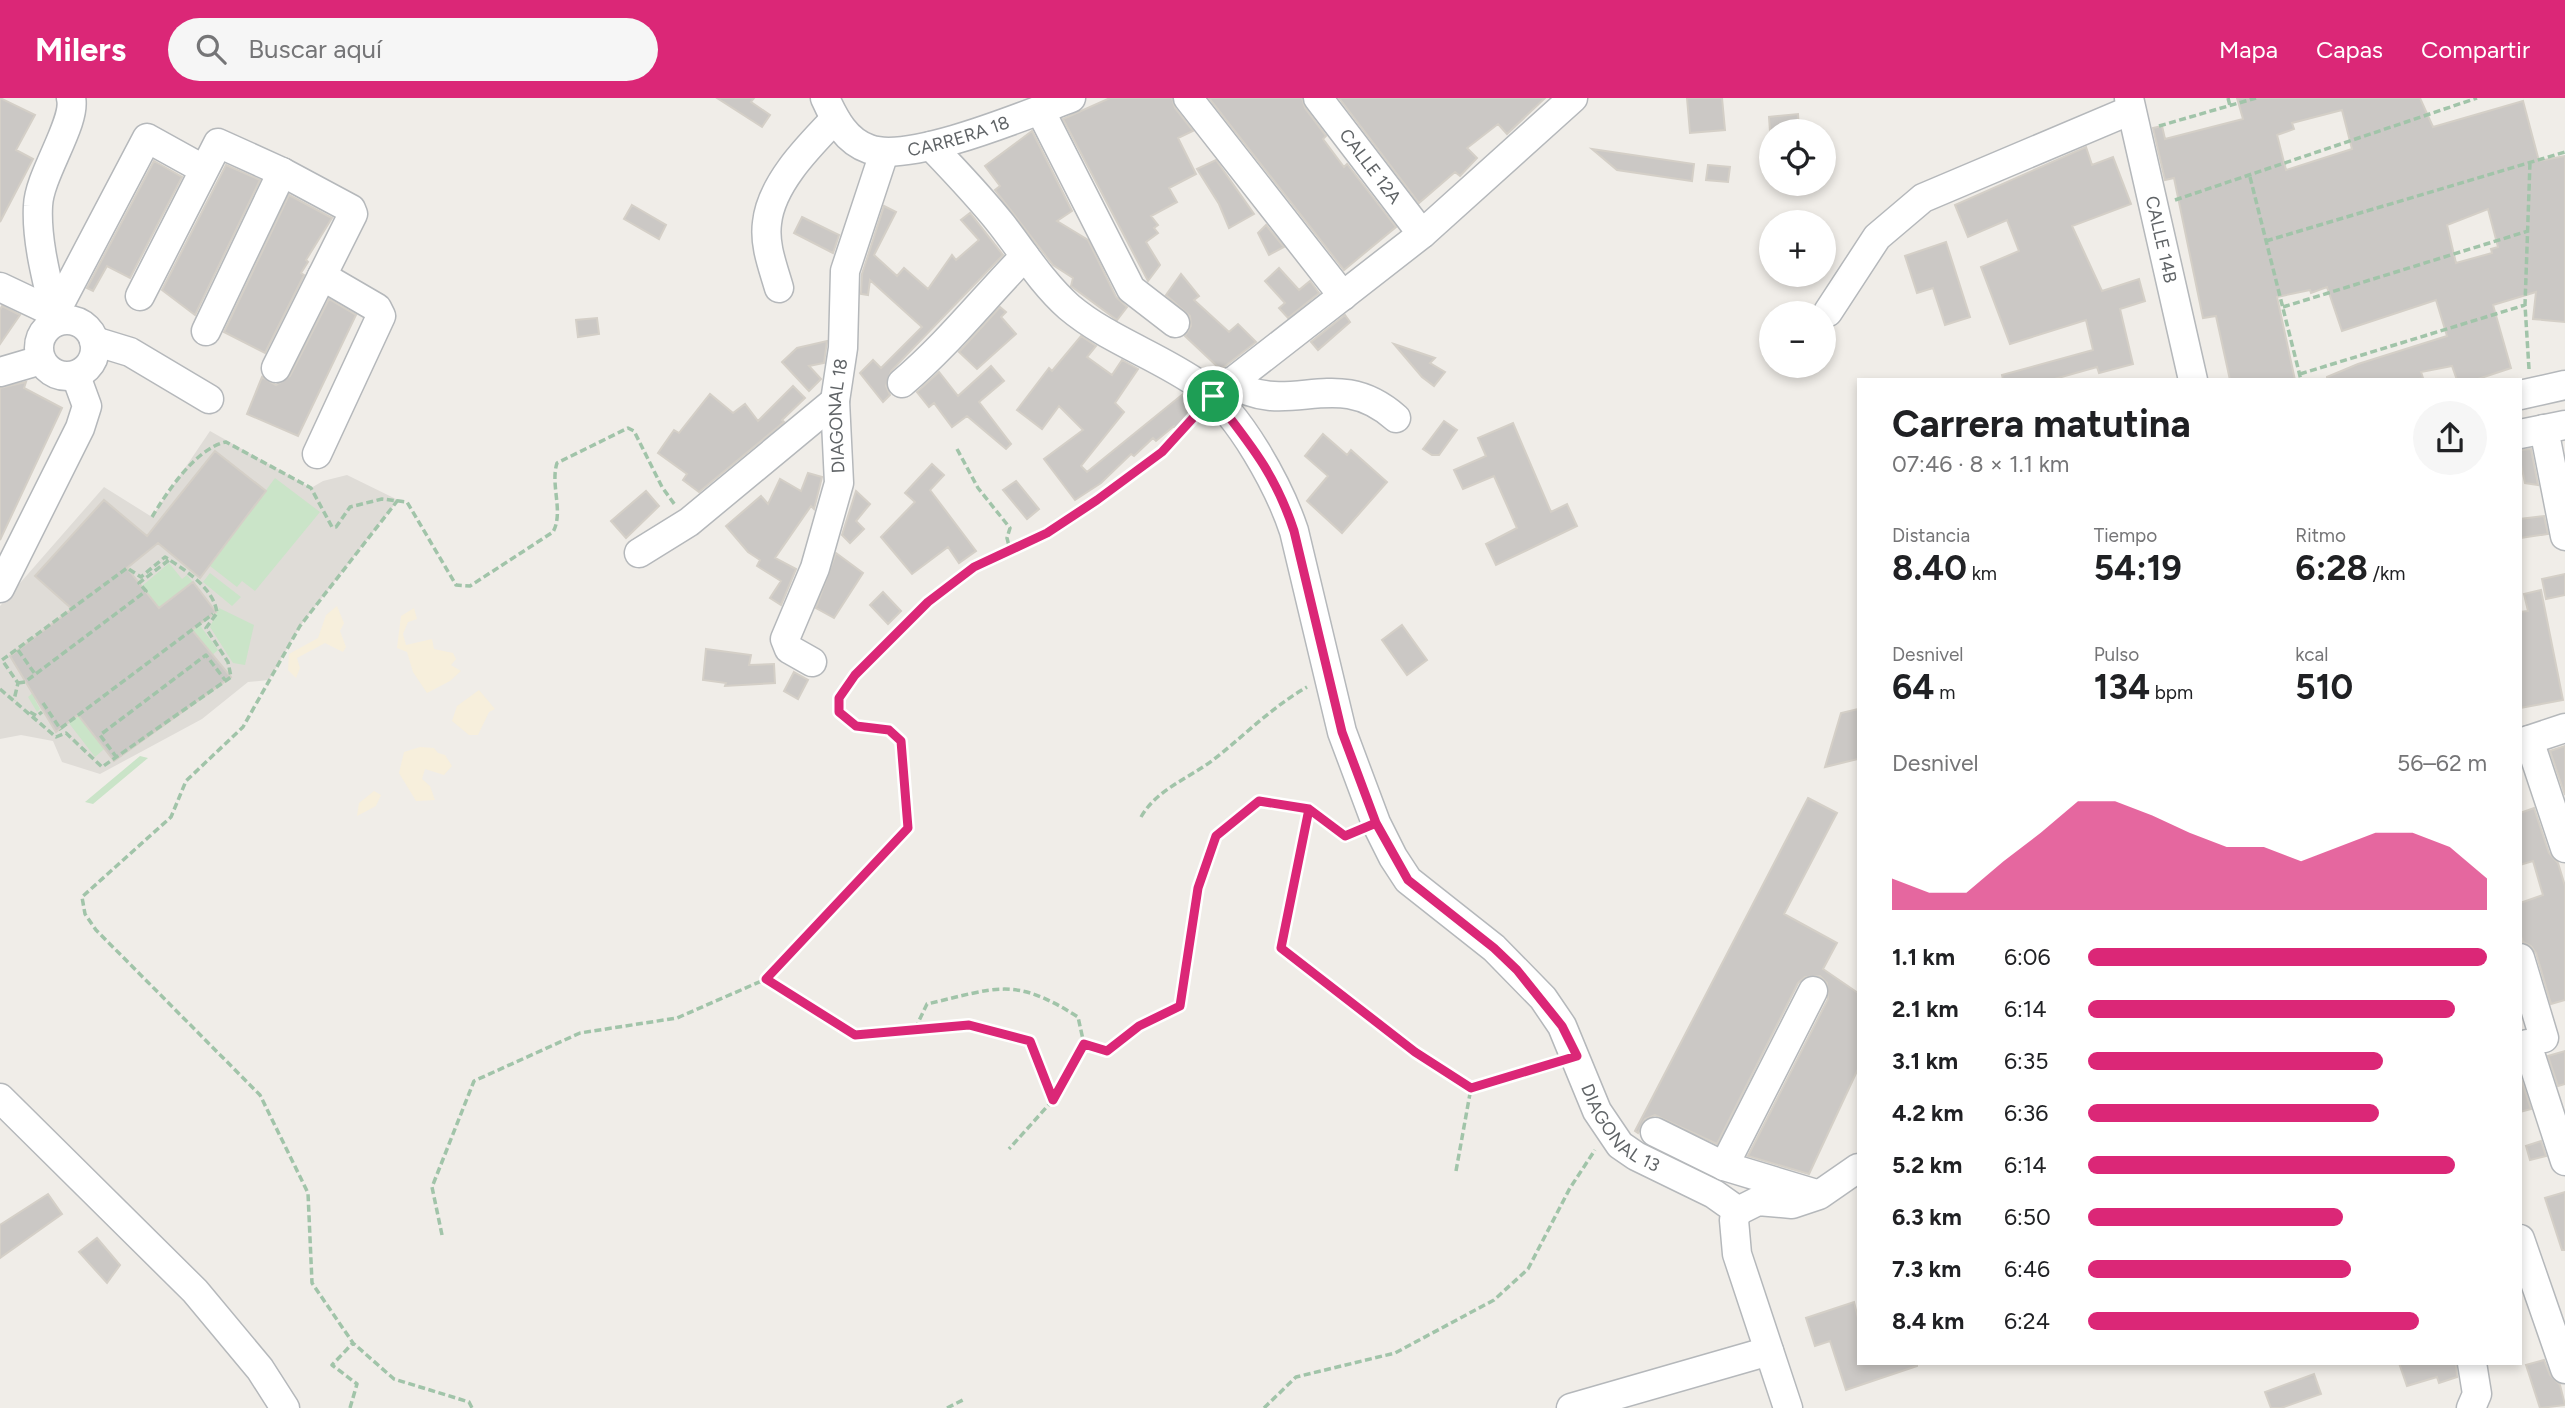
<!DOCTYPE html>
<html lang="es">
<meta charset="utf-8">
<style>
body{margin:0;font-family:Figtree,sans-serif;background:#f6f6f6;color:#202124;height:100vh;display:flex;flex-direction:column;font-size:26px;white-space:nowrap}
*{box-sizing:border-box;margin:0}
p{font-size:23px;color:#757577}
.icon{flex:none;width:38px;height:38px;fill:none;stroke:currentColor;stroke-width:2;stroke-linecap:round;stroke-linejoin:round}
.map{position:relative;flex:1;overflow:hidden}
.panel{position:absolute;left:1857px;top:280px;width:665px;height:987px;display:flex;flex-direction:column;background:#fff;border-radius:0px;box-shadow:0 4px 10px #0003}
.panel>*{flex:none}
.controls{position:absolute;left:1759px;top:21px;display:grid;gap:14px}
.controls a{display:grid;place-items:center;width:77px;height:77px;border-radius:50%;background:#fff;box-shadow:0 4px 10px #0003;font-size:35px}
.pin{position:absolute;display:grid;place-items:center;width:60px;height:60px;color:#fff;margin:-30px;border:4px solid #fff;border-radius:50%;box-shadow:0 2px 7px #0007}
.round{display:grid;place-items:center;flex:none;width:74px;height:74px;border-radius:37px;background:#f6f6f6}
.headline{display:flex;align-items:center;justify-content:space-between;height:119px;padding:0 35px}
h1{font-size:38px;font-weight:700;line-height:52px}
.stats{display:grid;grid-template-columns:repeat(3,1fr);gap:10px;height:119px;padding:7px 35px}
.stats div{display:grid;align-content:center}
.stats b{font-size:35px;font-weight:700}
.stats small{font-size:19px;font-weight:400}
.stats p{font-size:19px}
.chart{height:196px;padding:14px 35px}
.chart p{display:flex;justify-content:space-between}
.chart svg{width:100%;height:126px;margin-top:7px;fill:#db2777;opacity:.7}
ul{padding:0 35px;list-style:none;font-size:23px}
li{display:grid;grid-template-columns:112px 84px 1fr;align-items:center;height:52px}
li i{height:18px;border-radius:9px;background:#db2777}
header{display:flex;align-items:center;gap:42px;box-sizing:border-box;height:98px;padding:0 35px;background:#db2777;color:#fff}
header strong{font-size:33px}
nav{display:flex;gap:38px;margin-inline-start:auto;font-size:24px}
.search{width:490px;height:63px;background:#f6f6f6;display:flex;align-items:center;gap:18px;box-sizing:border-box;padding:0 24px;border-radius:38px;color:#757577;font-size:26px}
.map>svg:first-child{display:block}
.education{fill:#dfdcd7}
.green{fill:#cae4c8}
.sand{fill:#f7efdc}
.building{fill:#cbc8c5;stroke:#d4cfc7;stroke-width:2;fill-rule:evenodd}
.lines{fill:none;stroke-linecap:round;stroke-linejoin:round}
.minor-casing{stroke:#b5b8bb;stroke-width:31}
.path{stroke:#a1c4a9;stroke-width:3.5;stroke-dasharray:7 3.5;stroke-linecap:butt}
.minor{stroke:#fff;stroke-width:28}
.route-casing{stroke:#fff;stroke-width:14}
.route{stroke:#db2777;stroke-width:9}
.labels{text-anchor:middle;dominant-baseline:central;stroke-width:6;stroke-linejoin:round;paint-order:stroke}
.street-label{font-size:18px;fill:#5f6366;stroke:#fff}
</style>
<header>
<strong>Milers</strong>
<div class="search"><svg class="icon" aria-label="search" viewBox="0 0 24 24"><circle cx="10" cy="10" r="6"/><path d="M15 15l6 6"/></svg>Buscar aquí</div>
<nav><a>Mapa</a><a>Capas</a><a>Compartir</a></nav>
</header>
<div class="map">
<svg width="2565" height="1310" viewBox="0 0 2565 1310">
<rect width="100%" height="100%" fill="#f0ede8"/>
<path class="education" d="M210 333 311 390 323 383 347 377 398 402 300 528 269 582 248 584 202 621 100 676 62 664 53 643 21 637 0 641V508L104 389 152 419Z"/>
<path class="green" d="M275 380 320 414 255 493 242 483 237 489 210 468Z
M169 465 182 481 187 477 197 489 186 496 182 492 35 602 40 611 37 614 28 599 146 494 142 488Z
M210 475 241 499 232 508 203 484Z
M219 510 254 527 245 567 233 565 210 529Z
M199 526 218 552 95 659 68 624Z
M140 658 148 660 93 706 85 704Z"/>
<path class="sand" d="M337 508 344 525 340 533 346 549 343 554 325 545 297 560 300 570 296 580 288 572 289 556 318 540 326 517Z
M414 510 417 521 408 524 403 536 406 547 432 541 434 551 453 555 456 561 451 567 461 573 450 583 427 595 413 574 407 554 397 550 401 518Z
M479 592 495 611 489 614 478 637H469L452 623 457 608Z
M420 649 434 650 438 655 445 657 452 668 444 677 425 671 422 681 430 688 435 702 416 703 399 675 404 654Z
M374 693 381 697 376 708 357 718 359 705Z"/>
<path class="building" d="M0 0 35 17 16 52 33 61 0 124Z
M717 0H754L751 4 770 17 762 29Z
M1110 0H1172L1175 10 1193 33 1178 40 1196 76 1169 90 1177 104 1151 118 1158 127 1154 130 1158 135 1146 144 1160 167 1148 183 1063 21Z
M1209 0H1302L1305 10 1326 38 1323 41 1344 69 1347 66 1396 129 1344 172Z
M1339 0H1545L1507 36 1498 26 1467 50 1477 60 1460 78 1455 74 1419 105Z
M1687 0H1722L1725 32 1690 35Z
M2237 0H2420L2433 29 2523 3 2539 63 2565 58V224L2533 221 2536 194 2493 207 2511 270 2475 282H2457L2452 268 2421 274 2423 280 2415 282H2327V279L2358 266 2447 238 2436 202 2342 233 2327 189 2311 195 2310 192 2277 199 2295 282H2230L2216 218 2203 220 2174 80 2165 82 2153 30 2162 28 2165 41 2243 21ZM2342 12 2352 51 2286 72 2277 37 2294 31 2292 25ZM2488 111 2498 149 2491 151 2492 155 2456 165 2447 127Z
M1798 16 1799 33H1770L1769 19Z
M1032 33 1072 113 1057 123 1088 142 1116 199 1127 209 1117 222 1071 188 1073 180 1053 167 995 92 1000 88 985 68Z
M2086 49 2092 67 2113 59 2131 106 2072 128 2102 193 2139 181 2145 203 2120 211 2133 266 2099 275 2097 269 2051 282H2003L2002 277 2093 252 2086 222 2010 246 1981 169 2019 153 2007 122 1968 139 1955 107Z
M1592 51 1694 66 1692 83 1617 72Z
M1216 62 1254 116 1229 130 1219 106 1197 71Z
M154 63 182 79 130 180 107 168 93 193 87 190Z
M226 67 260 82 195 217 162 192Z
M1708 67 1730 69 1728 84 1706 82Z
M289 97 332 120 306 162 308 164 301 175 304 177 265 255 224 234Z
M632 107 666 127 659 141 624 121Z
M884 108 896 114 874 157 897 178 904 170 928 191 952 157 956 162 979 142 961 122 970 115 1003 157 891 273 886 288 890 297 883 304 860 275 873 262 881 270 922 229 870 182 868 197 861 196 862 176Z
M802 119 839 137 833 155 794 135Z
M1266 127 1284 149 1269 157 1258 135Z
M1946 144 1970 219 1945 227 1933 190 1917 195 1905 158Z
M1279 170 1299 192 1310 183 1319 195 1288 220 1279 210 1285 205 1265 183Z
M1181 176 1199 198 1194 202 1229 234 1238 226 1256 244 1224 269 1220 271 1185 238 1191 228 1190 218 1166 197Z
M329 201 356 217 298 338 247 316 262 279 276 287 290 278Z
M2 208 20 217 0 246V212Z
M1000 209 1006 214 1001 219 1016 236 977 271 959 254Z
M1345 217 1350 224 1318 252 1311 244Z
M597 220 599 236 578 239 576 222Z
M1081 238 1096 248 1087 259 1112 277 1122 262 1138 271 1115 305 1124 314 1081 368 1087 374 1183 296 1198 309 1176 331 1174 328 1156 343 1153 340 1134 358 1131 356 1101 385 1075 402 1044 361 1083 332 1059 308 1042 331 1017 312 1049 270 1052 273Z
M827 243 824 265 809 268 821 281 809 293 782 264 797 250Z
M1394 246 1435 260 1430 265 1445 274 1434 288 1422 279Z
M991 268 1004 283 979 304 1011 346 1006 351 967 318 952 329 934 305 929 309 917 294 939 274 958 298Z
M26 284 24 290 62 310 0 442V290Z
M793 288 805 300 782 322 784 324 699 394 683 382 687 376 658 355 674 332 679 335 710 296 733 315 745 306 758 323Z
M1444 323 1457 332 1439 357H1432L1423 351Z
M1513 325 1551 414 1567 406 1577 428 1496 467 1486 446 1517 430 1494 378 1463 391 1454 372 1486 358 1478 340Z
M1323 336 1347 357 1351 352 1387 384 1342 435 1307 403 1328 378 1305 358Z
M2531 351 2538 387 2525 385 2520 362V352Z
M215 353 266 393 246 419 200 480 158 445 127 470 159 510 193 484 216 514 192 532 231 579 114 663 78 617 56 634 10 558 72 511 35 478 104 402 147 438Z
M932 366 944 377 930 392 976 453 959 465 948 449 912 476 881 439 915 404 905 395Z
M808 375 822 379 814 411 811 408 775 460 796 471 781 507 770 500 781 483 757 468 760 462 748 454 726 428 761 398 768 406 780 381 801 393Z
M1016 383 1039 411 1027 421 1003 392Z
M646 393 659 408 626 440 611 423Z
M856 393 870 406 856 423 864 431 850 445 842 437Z
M2544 418 2548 436 2520 440V421Z
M836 455 863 475 834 520 816 510Z
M2565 476V497L2546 501 2542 481Z
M2541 492 2563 602 2520 610V514L2528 513 2524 496Z
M883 494 901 513 888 526 870 507Z
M1402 527 1427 562 1407 577 1382 542Z
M706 551 751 557 749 567 774 566 775 585 725 588 726 585 703 582Z
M794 574 808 582 798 601 784 593Z
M1858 611V661L1825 669 1841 615Z
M2565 648V697L2550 653Z
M1808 700 1837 715 1784 816 1837 845 1823 871 1858 895V971L1809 1076 1748 1058 1828 901 1827 885 1820 878 1805 879 1798 885 1717 1046 1655 1017 1645 1021 1638 1035 1635 1033Z
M2534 710 2549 755 2558 765 2565 788V902L2551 906 2536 855 2531 848 2523 844 2520 835V805L2543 797 2533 763 2520 767V715Z
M2565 953V986L2558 988 2548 958Z
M2520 978 2531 1011 2520 1014Z
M2541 1043 2546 1058 2530 1062 2526 1048Z
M2565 1094V1152H2562L2545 1100Z
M48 1096 62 1116 0 1160V1127Z
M97 1140 120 1167 107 1185 79 1154Z
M1854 1204 1858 1220V1265H1917V1268L1846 1292 1830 1243 1815 1248 1806 1220Z
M2544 1262 2550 1277 2560 1287 2565 1307 2540 1310 2526 1267Z
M2399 1265H2456L2457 1279 2439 1285 2437 1279 2407 1288Z
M2314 1276 2321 1296 2281 1310H2271L2265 1294Z"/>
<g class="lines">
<defs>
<g id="minor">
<path id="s1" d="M825 0C835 22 846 43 869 51 910 66 1028 16 1071 0"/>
<path d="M1188 0 1343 198"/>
<path id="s2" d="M1318 0 1422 136"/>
<path id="s3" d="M2129 0 2193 282"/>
<path d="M1040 12 1131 191 1175 225"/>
<path id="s4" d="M931 48C955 73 980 99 1002 127 1023 154 1043 186 1069 209 1108 242 1159 258 1201 288 1240 316 1279 388 1294 433L1342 634 1376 725 1393 759 1408 782 1494 850 1543 900 1562 928 1597 1013 1620 1047 1636 1058 1714 1096 1738 1113"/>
<path d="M0 189 55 215 147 40 203 71"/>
<path d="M779 190C773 169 764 147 767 125 771 86 808 49 835 21"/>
<path d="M140 198 218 45 282 74 351 111 353 116 276 270"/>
<path d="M1828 214 1877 139 1923 100 2131 12"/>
<path d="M56 221C48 186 36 144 38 108 39 77 77 24 71 0"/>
<circle cx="67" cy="250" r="28"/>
<path d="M206 233 282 74"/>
<path d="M94 243 130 254 209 301"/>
<path d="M0 274 41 262"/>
<path d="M1230 284C1289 322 1335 266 1396 320"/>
<path d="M902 285C947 247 984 200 1025 158"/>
<path d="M2520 297 2565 287"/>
<path d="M1214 298 1422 136 1573 0"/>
<path d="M2544 331 2565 438"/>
<path d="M2520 336 2565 327"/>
<path d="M317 356 381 218 377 210 322 178"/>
<path d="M639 455 689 424 835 303"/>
<path d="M0 490 80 330 87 308 76 278"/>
<path id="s5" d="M812 564 789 551 785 541 815 470 839 385 835 303 843 250 845 173 884 55"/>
<path d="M2529 642 2565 750"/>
<path d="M2520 645 2565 630"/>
<path d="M2520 860 2544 940"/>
<path d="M2527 946 2565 1063"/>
<path d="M0 1000 195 1193 260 1271 285 1310"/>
<path d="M1655 1034 1724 1068 1813 1095"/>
<path d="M1724 1068 1813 893"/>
<path d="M2520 1141 2565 1271"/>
<path d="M1571 1310 1769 1253"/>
<path d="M1788 1310 1737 1156 1734 1122 1738 1113 1758 1103 1792 1106 1819 1097 1858 1070"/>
<path d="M2471 1310 2477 1296 2472 1265"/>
</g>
</defs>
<use href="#minor" class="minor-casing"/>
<path class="path" d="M2228 0 2230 8
M2159 28 2256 0
M2250 79 2301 282
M2175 102 2477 0
M2266 143 2565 54
M2283 209 2528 133
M2529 271 2525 207 2530 64
M2300 276 2525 207
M957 351 978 390 1010 430 1007 440 1010 452
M398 402 300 528 243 629 186 683 171 719 82 799 85 816 96 832 260 997 308 1095 312 1185 353 1245 394 1281 469 1304 472 1310
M152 419C167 394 196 350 226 344L311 390 332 429H336L350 409 382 401 407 404 456 487 470 488 553 434C564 414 550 387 557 365L628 330 634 333 662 389 675 407
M18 552 35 576
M18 585 25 584 146 493 139 485 169 462
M0 591 56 639 66 635 102 669 231 579 228 564 206 530 217 515C214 490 185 472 165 459L141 479 127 470 2 562 18 585 14 602
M43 605 61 632
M30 614 37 618 42 614
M61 630 213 516
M117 660 100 637 206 557 225 582
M1141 719C1157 691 1188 681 1213 662 1245 637 1272 609 1307 589
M1354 734 1345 738 1309 711 1281 850 1415 954 1471 990 1552 965
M766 881 855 937 969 927 1030 943 1053 1002 1009 1051
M915 931 927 906C997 890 1014 878 1078 919L1084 946
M1053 1002 1084 946 1107 953 1139 928 1180 908 1198 790 1216 739 1259 703 1309 711
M1456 1073 1471 990
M442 1137 432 1089 474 983 580 935 677 920 766 881 908 730 901 643 889 632 856 628 839 614V600L855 577 928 504 974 469 1047 435 1097 402 1162 354 1198 315
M350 1310 357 1286 332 1267 353 1245
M947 1310 965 1301
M1264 1310 1296 1279 1395 1255 1494 1202 1528 1171 1570 1090 1595 1052"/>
<use href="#minor" class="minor"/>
</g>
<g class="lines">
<defs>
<path id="route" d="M1213 298 1162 354 1097 402 1047 435 974 469 928 504 855 577 839 600V614L856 628 889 632 901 643 908 730 766 881 855 937 969 927 1030 943 1053 1002 1084 946 1107 953 1139 928 1180 908 1198 790 1216 738 1259 703 1309 711 1345 738 1376 725 1408 782 1494 850 1517 872 1562 928 1577 958 1471 990 1415 954 1281 850 1309 711 1345 738 1376 725 1342 634 1294 433C1275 375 1250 346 1213 298"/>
</defs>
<use href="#route" class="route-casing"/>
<use href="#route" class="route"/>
</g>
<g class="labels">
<g class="street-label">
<text stroke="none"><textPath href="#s1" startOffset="161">CARRERA 18</textPath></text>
<text stroke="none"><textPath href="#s2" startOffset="86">CALLE 12A</textPath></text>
<text stroke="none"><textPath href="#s3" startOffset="145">CALLE 14B</textPath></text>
<text stroke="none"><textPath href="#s5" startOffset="270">DIAGONAL 18</textPath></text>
<text stroke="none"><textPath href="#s4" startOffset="1244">DIAGONAL 13</textPath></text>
</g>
</g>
</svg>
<div class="controls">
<a><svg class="icon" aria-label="locate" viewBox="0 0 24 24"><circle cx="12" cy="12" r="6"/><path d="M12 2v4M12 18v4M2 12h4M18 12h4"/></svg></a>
<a>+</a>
<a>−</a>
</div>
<div class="pin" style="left:1213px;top:298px;background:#1e9e55"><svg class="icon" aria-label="arrive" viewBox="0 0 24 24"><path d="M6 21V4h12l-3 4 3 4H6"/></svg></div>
<section class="panel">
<div class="headline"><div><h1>Carrera matutina</h1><p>07:46 · 8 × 1.1 km</p></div><a class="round"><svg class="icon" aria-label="share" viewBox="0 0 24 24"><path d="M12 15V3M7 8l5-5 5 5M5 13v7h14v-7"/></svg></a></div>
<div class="stats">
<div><p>Distancia</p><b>8.40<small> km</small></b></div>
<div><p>Tiempo</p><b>54:19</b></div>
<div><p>Ritmo</p><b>6:28<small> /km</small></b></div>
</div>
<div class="stats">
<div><p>Desnivel</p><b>64<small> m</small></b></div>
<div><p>Pulso</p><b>134<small> bpm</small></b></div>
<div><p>kcal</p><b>510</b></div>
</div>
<div class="chart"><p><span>Desnivel</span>56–62 m</p>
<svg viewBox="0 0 160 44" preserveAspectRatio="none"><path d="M0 44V33L10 38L20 38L30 27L40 17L50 6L60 6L70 11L80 17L90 22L100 22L110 27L120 22L130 17L140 17L150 22L160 33V44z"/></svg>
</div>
<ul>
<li><b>1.1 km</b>6:06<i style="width:100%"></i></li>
<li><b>2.1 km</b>6:14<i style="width:92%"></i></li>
<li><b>3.1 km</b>6:35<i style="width:74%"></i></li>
<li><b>4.2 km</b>6:36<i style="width:73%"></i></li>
<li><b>5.2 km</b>6:14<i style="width:92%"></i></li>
<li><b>6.3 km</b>6:50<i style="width:64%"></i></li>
<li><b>7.3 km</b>6:46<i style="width:66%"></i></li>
<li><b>8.4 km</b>6:24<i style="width:83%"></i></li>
</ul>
</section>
</div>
